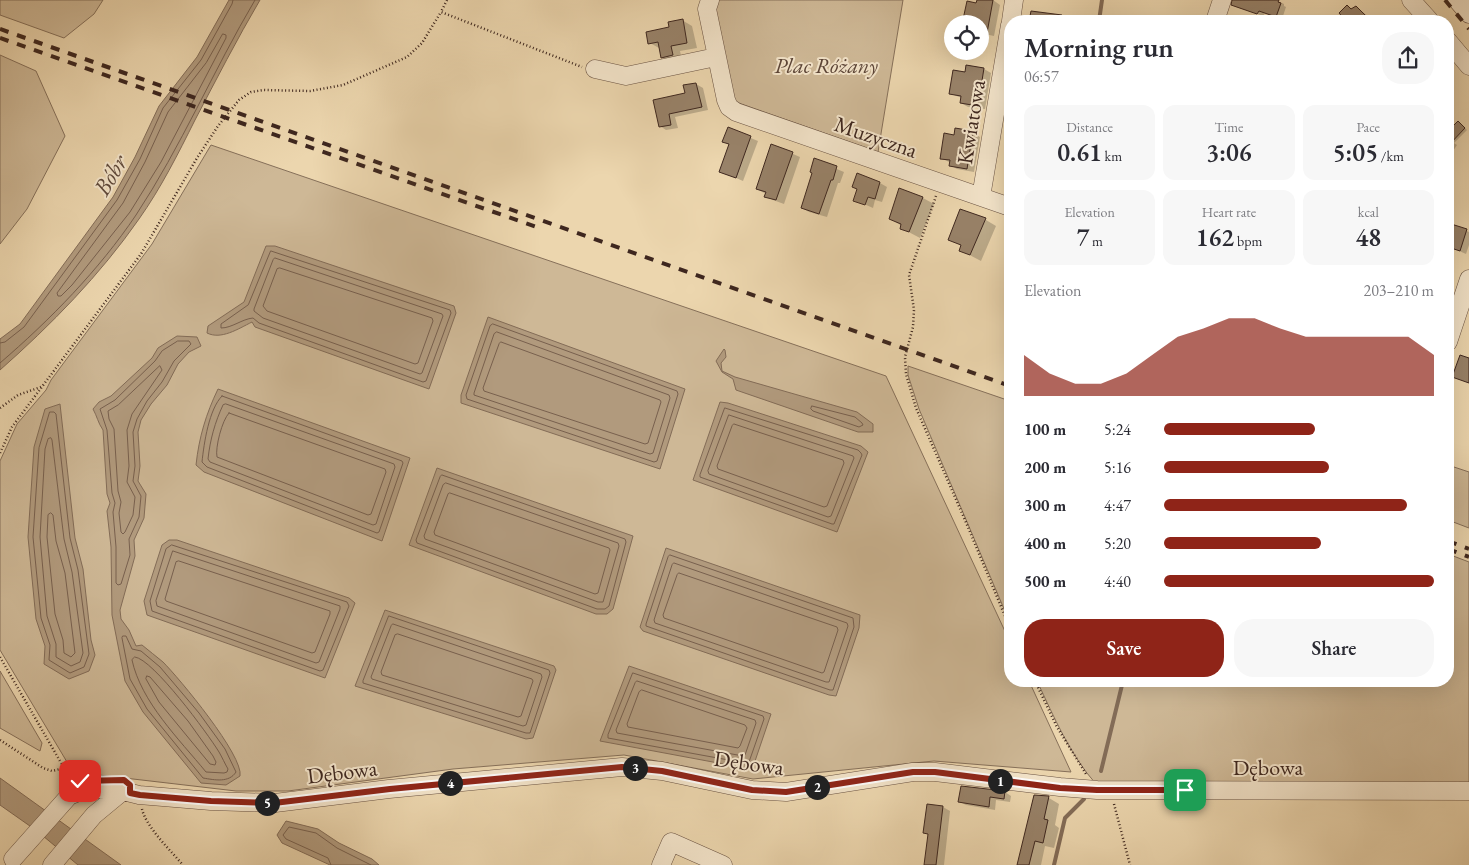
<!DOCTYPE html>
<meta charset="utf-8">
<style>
body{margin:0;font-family:"EB Garamond",serif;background:#f7f7f7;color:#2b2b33;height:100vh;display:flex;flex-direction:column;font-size:19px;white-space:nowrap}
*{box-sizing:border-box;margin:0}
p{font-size:16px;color:#7c7c81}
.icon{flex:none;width:28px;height:28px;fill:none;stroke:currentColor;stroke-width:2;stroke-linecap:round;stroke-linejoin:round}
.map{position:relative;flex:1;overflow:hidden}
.drawer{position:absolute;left:1004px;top:15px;width:450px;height:672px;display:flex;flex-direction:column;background:#fff;border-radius:20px;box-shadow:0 5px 20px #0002}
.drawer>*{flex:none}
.buttons{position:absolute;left:944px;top:15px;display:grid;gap:10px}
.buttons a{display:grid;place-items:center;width:45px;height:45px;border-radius:50%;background:#fff;box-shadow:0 5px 20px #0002;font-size:25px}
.pin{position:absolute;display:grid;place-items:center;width:42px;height:42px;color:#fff;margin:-21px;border-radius:10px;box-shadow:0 2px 8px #0006}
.km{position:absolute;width:25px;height:25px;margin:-12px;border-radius:50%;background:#222;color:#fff;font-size:14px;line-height:25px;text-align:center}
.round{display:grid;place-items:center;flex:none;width:52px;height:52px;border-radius:20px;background:#f7f7f7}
.head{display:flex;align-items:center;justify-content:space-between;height:85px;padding:0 20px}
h1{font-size:28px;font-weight:600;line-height:38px}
.figures{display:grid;grid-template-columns:repeat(3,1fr);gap:8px;height:85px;padding:5px 20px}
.figures div{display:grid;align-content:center;border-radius:12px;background:#f7f7f7;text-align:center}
.figures b{font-size:25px;font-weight:600}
.figures small{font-size:14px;font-weight:400}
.figures p{font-size:14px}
.chart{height:140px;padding:10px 20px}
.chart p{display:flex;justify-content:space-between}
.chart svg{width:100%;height:90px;margin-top:5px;fill:#8f2418;opacity:.7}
.cta{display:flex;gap:10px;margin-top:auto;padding:10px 20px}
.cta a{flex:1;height:58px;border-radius:20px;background:#8f2418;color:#fff;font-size:20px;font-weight:600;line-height:58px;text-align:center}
.cta a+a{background:#f7f7f7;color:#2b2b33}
ul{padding:0 20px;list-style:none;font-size:16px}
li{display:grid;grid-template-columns:80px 60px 1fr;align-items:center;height:38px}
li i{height:12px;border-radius:6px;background:#8f2418}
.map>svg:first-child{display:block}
.green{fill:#ceb896;stroke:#86705a}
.water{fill:#b19a7d;stroke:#836c57}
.shadow{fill:#0003}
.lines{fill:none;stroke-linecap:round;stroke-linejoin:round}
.shore{stroke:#78604e;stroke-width:1}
.stream{stroke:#836c57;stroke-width:4}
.building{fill:#988269;stroke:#3e271f}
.minor-casing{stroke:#6a5343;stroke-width:19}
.path{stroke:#3e271f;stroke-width:2.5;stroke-dasharray:1 2.5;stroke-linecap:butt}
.minor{stroke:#f3e4ca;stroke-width:18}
.rail{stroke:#3e271f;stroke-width:4;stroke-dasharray:9 9;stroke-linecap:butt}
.route-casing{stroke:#fff;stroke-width:10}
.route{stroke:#8f2418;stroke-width:6}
.labels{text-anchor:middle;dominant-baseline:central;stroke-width:4;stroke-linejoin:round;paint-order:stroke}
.park-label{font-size:22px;font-style:italic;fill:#5b4437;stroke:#f3e4ca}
.street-label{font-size:22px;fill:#3e271f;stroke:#f3e4ca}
.water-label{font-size:24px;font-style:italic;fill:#604a3b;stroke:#f3e4ca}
</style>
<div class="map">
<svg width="1469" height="865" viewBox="0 0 1469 865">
<rect width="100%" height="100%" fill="#ecd6ae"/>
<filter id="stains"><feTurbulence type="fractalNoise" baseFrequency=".004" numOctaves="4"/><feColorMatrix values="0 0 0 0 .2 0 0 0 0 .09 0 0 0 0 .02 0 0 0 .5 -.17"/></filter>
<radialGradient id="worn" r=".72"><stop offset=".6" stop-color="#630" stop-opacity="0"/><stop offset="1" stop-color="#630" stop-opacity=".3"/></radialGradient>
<path class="green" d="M0 0H103L94 14 64 38 0 15Z
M717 0H903L878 152 733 101 714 8Z
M0 55 36 71 65 136 27 209 0 244Z
M211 145 886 376 1010 642V681H1029L1071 772 934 761 753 779 624 755 453 769 288 791H236L73 772 0 650V461L17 424 46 390 51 380 152 244Z
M908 366 1010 401V623L919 409 908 375Z
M1448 465 1469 472V528L1448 520Z
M1448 554 1469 562V784H1096C1070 755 1054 717 1037 681H1448Z
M0 671 42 743 40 751 0 728Z"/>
<path class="water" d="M229 0H260C237 39 216 80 195 120 178 154 161 188 139 219 100 275 51 325 0 370V339L20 324 113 197 135 157 159 106 197 57Z
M266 246H275L454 306 456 313 429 389 255 327 252 322C238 329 221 340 207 333L208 326 244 302Z
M488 317 685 389 660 469 461 403V395Z
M177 336 197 337 201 346 189 352 178 364 167 385 151 404 141 420 138 432 140 466 138 481 146 494 144 518 134 540 135 556 120 610 121 619 129 630 136 646 142 645C149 651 156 656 163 662 179 678 244 756 240 776L226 785 201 783 143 712 125 681 112 615 111 547 107 511 110 503 107 494 103 430C98 423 97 416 93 409L99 402 111 396 152 358 158 348Z
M724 349 725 350 726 357 721 363 722 371 735 377 857 412 873 424V432H858L736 390 733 379 722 372 716 361Z
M218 389 410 458 382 541 204 472 196 465C199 437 206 414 218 389Z
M720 402 728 403 861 446 868 452 837 532 693 480Z
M60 404 75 538 83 569 91 640 95 655 89 671 69 679 44 664 45 646 36 619 28 537 34 447 45 409Z
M437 468 633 536 613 609 607 614H596L409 545Z
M169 540H177L349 598 355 603 325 678 147 615 144 601 162 545Z
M666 548 860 615 859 628 836 696 829 695 643 631 640 627Z
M385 610 554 666 556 670 533 738 526 739 355 686Z
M629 666 771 714 753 767 745 768 600 741Z
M0 778 121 865H78L37 831 0 805Z
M286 821 318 829 339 843 372 859 379 865H330L282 843 277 835Z"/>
<path class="shadow" d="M978 0H993L1000 5 994 36 980 33Z
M1242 0H1276L1284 4V6L1286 7 1282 19 1265 13 1263 16 1239 7Z
M1348 6 1353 10 1356 7 1369 17 1371 15 1380 21H1348L1340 13Z
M682 20 692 26 697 48 680 51 682 60 672 63 662 57 659 48 650 43Z
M984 69 991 73 985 109 968 107 961 103 962 98 951 94 966 73Z
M696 84 703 88 708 110 675 117 678 128 666 130 660 126 655 101 686 94Z
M1458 122 1467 130 1454 143 1457 145 1451 154 1448 152V133Z
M729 129 758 141 743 181 720 171 730 145Z
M973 133 980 137 974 172 957 169 950 165 951 163 941 158 955 136Z
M772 145 800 157 784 204 773 200 766 196V194L757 189Z
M1008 151 1010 152V176L1005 173Z
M815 160 844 172 840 183H838L827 217 809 212 802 208 813 172Z
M880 183 887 187 882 202 875 200 873 208 855 200Z
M923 198 934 204 920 238 901 228 902 226 890 219Z
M960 210 986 220 996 226 981 261 960 250 962 246 949 239Z
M1448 224 1469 232V245L1466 254 1448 246Z
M962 787 1005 792 1011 796 1010 802 996 800 995 810 966 805 960 802Z
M1035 796 1049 798 1059 804 1055 825 1059 828 1054 848 1045 846 1041 865H1019Z
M928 805 943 807 950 811 944 865H925L929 835 925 832Z"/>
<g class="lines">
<path class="shore" d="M223 34 226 35V38L161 162 130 212 72 285 61 296H58L57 293 123 203 145 162 168 112 206 63Z
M271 251 450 310 451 313 426 381 423 382 259 323 253 318C242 319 232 328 221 328V324L248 305Z
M275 258 442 314 443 316 422 373 420 374 263 318 254 311V309L273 260Z
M280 268 432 318 433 321 418 363 415 364 267 311 263 306 277 269Z
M493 324 677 391 678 394 657 461 654 462 467 399 466 395 490 326Z
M497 332 669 395 670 398 653 453 650 454 474 395V393L494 334Z
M178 341H189L191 344 174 361 162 382 147 401 137 419 133 432 135 466 133 481 141 496 139 517 129 539 130 555 121 584 118 585 116 583V547L113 512 115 503 112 493 107 430 100 409 115 400 155 361 162 351Z
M501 342 660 400 661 402 648 443 645 444 484 391 483 388 499 344Z
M0 343 5 342 24 327 117 200 140 159 163 108 201 60 232 4 233 0
M0 363C50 320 99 270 136 215 181 147 213 71 255 0
M160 366 162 370 132 414 127 430 129 466 127 482 135 497 133 515 125 532 123 534 121 532 119 513 121 502 118 491 114 429 109 419 108 411 118 405Z
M222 396 402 461 403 463 379 532 377 533 207 467 202 462C204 443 209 409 222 396Z
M226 404 394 464 395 467 376 524 373 525 210 462 208 459C210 440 215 422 223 405Z
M812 406 855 417 862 423 863 425 859 427 813 411 811 409Z
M725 408 858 450 861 453 862 455 834 524H832L700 477V475Z
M50 412H54L56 414 70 538 78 570 89 654 84 667 70 673 49 660 50 645 41 618 33 537 39 448Z
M229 413 385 469 386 472 371 514 368 515 217 457C215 448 222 420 229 413Z
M729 415 853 456 854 458 831 516 828 517 709 474 708 471Z
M734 424 843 460 844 463 827 506 824 507 718 469 717 466 732 426Z
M51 438 52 440 64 539 72 572 83 653 80 662 71 666 56 657V644L47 616 40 537 45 449 48 439Z
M442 475 625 539 626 542 609 606 605 609H597L417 543 416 540 440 477Z
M446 483 618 543 619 546 603 602H598L425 539 424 536 443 485Z
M450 493 609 548 610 550 598 593 595 594 435 535 434 532 448 494Z
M51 513 53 515 56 541 65 573 75 653 71 657 64 653 63 640 55 614 47 537 48 515Z
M172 545 347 602 349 606 323 670 320 671 152 611 150 601 166 549Z
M173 551 340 606V609L319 662 316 663 157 606 156 601Z
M670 555 853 618 854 627 833 690H830L646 626V624L668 557Z
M179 561 330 611V614L315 652 312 653 166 601 165 599 176 562Z
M674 563 847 623 848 626 829 682H826L655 623 654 620 672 565Z
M679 573 837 627 838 630 824 672 822 673 664 618 663 615 677 575Z
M389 616 549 670 550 673 530 733H526L363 683V681Z
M393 624 541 674 542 677 526 725 523 726 372 679 371 677 391 626Z
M398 634 532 679 533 681 521 716 518 717 382 675 381 672 395 635Z
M123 636H126L132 649 141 651 160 667 199 713 225 749 236 772C229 783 215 780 203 778L147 709 130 679 122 638Z
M135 657C153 659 208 734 219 752 222 757 225 764 228 769L227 772 224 773 206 772C179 739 141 702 132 660Z
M633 673 763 716 764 719 749 762 745 763 608 738V735Z
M147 676 150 677 188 721 213 756 216 762 215 765 210 764 159 702 146 679Z
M637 681 755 720 756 723 745 755 743 756 617 733 616 730 635 683Z
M642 690 745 725 747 728 740 746 738 748 628 727 627 724 639 692Z
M331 865 328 858 286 839 283 835 289 827 316 833 337 848 371 865"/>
<path class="stream" d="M1099 21 1102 0
M1101 771 1123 681
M1054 865 1065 818 1084 799"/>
</g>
<path class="building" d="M977 0H993L985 44H980V24H962L967 1 976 3Z
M1232 0H1279L1278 2 1281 3 1276 17 1259 11 1257 14 1231 5Z
M1347 5 1351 9 1356 6 1371 21H1346L1339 13Z
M1031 11 1062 15 1061 21H1029Z
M683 19 687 43 671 46 673 55 661 58 658 42 648 44 646 32 669 27 668 22Z
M966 65 984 68 978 106 960 103 961 96 949 94 953 70 965 72Z
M696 83 702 107 669 114 671 125 659 127 653 100 685 93 683 85Z
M1458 121 1465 128 1448 146V131Z
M728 127 751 136 736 178 719 172 729 144 722 142Z
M955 128 973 131 967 169 949 166 950 160 940 159 944 133 954 135Z
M771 144 793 152 776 200 764 197 766 192 756 189Z
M814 158 837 166 833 180H831L819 214 801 208 812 173 810 172Z
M857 173 880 182 875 199 868 197 865 205 853 201 857 189 852 187Z
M899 188 923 197 909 232 900 229 901 224 889 219Z
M960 209 986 218 970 255 959 251 961 245 948 240Z
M1448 223 1467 229 1460 251 1448 247Z
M1460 355 1469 358V383L1452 377Z
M961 786 1005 791 1004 799 990 797 989 807 958 802Z
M1034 795 1049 796 1044 819 1048 820 1043 843 1035 841 1029 865H1017Z
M927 804 943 806 936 865H924L928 834 923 833Z"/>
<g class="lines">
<defs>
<path id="minor" d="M710 0 707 9 726 100 729 107 736 112 1010 207
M1411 0 1430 21
M1457 0 1469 14
M1011 21 1014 0
M1215 21 1222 0
M1448 41 1469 66
M595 69 626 76 716 57
M981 197 1010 25
M1448 342 1469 279
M13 859 69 796C87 787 103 788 123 791
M52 865 94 815 123 791 139 795 211 801 275 803 389 789 622 767 662 771 752 790 786 792 913 772H935L1060 787 1097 790 1469 791
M661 865 671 842 723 865"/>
</defs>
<use href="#minor" class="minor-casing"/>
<path class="path" d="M447 0 441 12 582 67
M936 196 909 275 914 310 913 327 905 357 906 374 916 408 965 520 1010 628
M0 408 18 395 41 387
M0 453 12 427 141 254 197 158 218 126 239 100 251 92 264 90 310 91 343 85 407 57 422 43 441 12
M0 657 64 768 75 778
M1035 681 1057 727 1086 774
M0 740 43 768 52 771 64 768
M1114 804 1130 865
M142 809C146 827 171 851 183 865"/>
<use href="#minor" class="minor"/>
<path class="rail" d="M1445 0 1469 29
M0 29 1010 386
M0 38 542 229
M1448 541 1469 549
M1448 549 1469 557"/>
</g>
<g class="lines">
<defs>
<path id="route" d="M80 781 124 780 130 785V793L140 795 211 801 274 803 390 789 622 767 662 771 752 790 786 792 913 772H935L1060 788 1097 790H1185"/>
</defs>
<use href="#route" class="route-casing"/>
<use href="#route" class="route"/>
</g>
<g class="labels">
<g class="park-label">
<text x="826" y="65">Plac Różany</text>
</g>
<g class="street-label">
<text transform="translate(971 122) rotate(-81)">Kwiatowa</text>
<text transform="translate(876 137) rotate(19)">Muzyczna</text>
<text transform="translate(749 763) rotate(8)">Dębowa</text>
<text x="1268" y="767">Dębowa</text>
<text transform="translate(342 772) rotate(-7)">Dębowa</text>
</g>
<g class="water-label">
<text transform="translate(110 175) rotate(-59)">Bóbr</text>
</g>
</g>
<rect width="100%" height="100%" filter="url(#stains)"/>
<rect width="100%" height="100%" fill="url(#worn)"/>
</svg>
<div class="buttons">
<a><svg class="icon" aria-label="locate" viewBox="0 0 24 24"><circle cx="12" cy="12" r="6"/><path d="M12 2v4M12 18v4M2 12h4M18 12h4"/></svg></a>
</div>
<div class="pin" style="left:1185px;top:790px;background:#1e9e55"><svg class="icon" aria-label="arrive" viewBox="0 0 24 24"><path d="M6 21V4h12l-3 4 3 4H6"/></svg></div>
<div class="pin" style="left:80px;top:781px;background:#d93025"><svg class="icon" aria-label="check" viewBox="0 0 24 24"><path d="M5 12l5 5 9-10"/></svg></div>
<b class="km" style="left:1000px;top:781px">1</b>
<b class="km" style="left:817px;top:787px">2</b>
<b class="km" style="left:635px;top:768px">3</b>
<b class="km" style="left:450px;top:783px">4</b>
<b class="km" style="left:267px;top:803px">5</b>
<section class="drawer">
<div class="head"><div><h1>Morning run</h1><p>06:57</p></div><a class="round"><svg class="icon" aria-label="share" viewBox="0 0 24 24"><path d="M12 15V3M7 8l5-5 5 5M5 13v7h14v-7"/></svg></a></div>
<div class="figures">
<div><p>Distance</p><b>0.61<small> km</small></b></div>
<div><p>Time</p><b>3:06</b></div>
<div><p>Pace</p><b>5:05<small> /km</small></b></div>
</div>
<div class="figures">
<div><p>Elevation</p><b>7<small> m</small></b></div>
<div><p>Heart rate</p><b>162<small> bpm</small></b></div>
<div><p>kcal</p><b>48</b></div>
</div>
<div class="chart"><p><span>Elevation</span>203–210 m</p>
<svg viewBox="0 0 160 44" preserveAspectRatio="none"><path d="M0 44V24L10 33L20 38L30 38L40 33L50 24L60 15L70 11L80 6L90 6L100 11L110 15L120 15L130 15L140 15L150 15L160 24V44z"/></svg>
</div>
<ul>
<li><b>100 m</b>5:24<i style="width:56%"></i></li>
<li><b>200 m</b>5:16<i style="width:61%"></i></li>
<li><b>300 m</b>4:47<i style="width:90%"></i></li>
<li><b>400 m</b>5:20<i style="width:58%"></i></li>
<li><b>500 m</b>4:40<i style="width:100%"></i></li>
</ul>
<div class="cta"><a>Save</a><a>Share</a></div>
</section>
</div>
